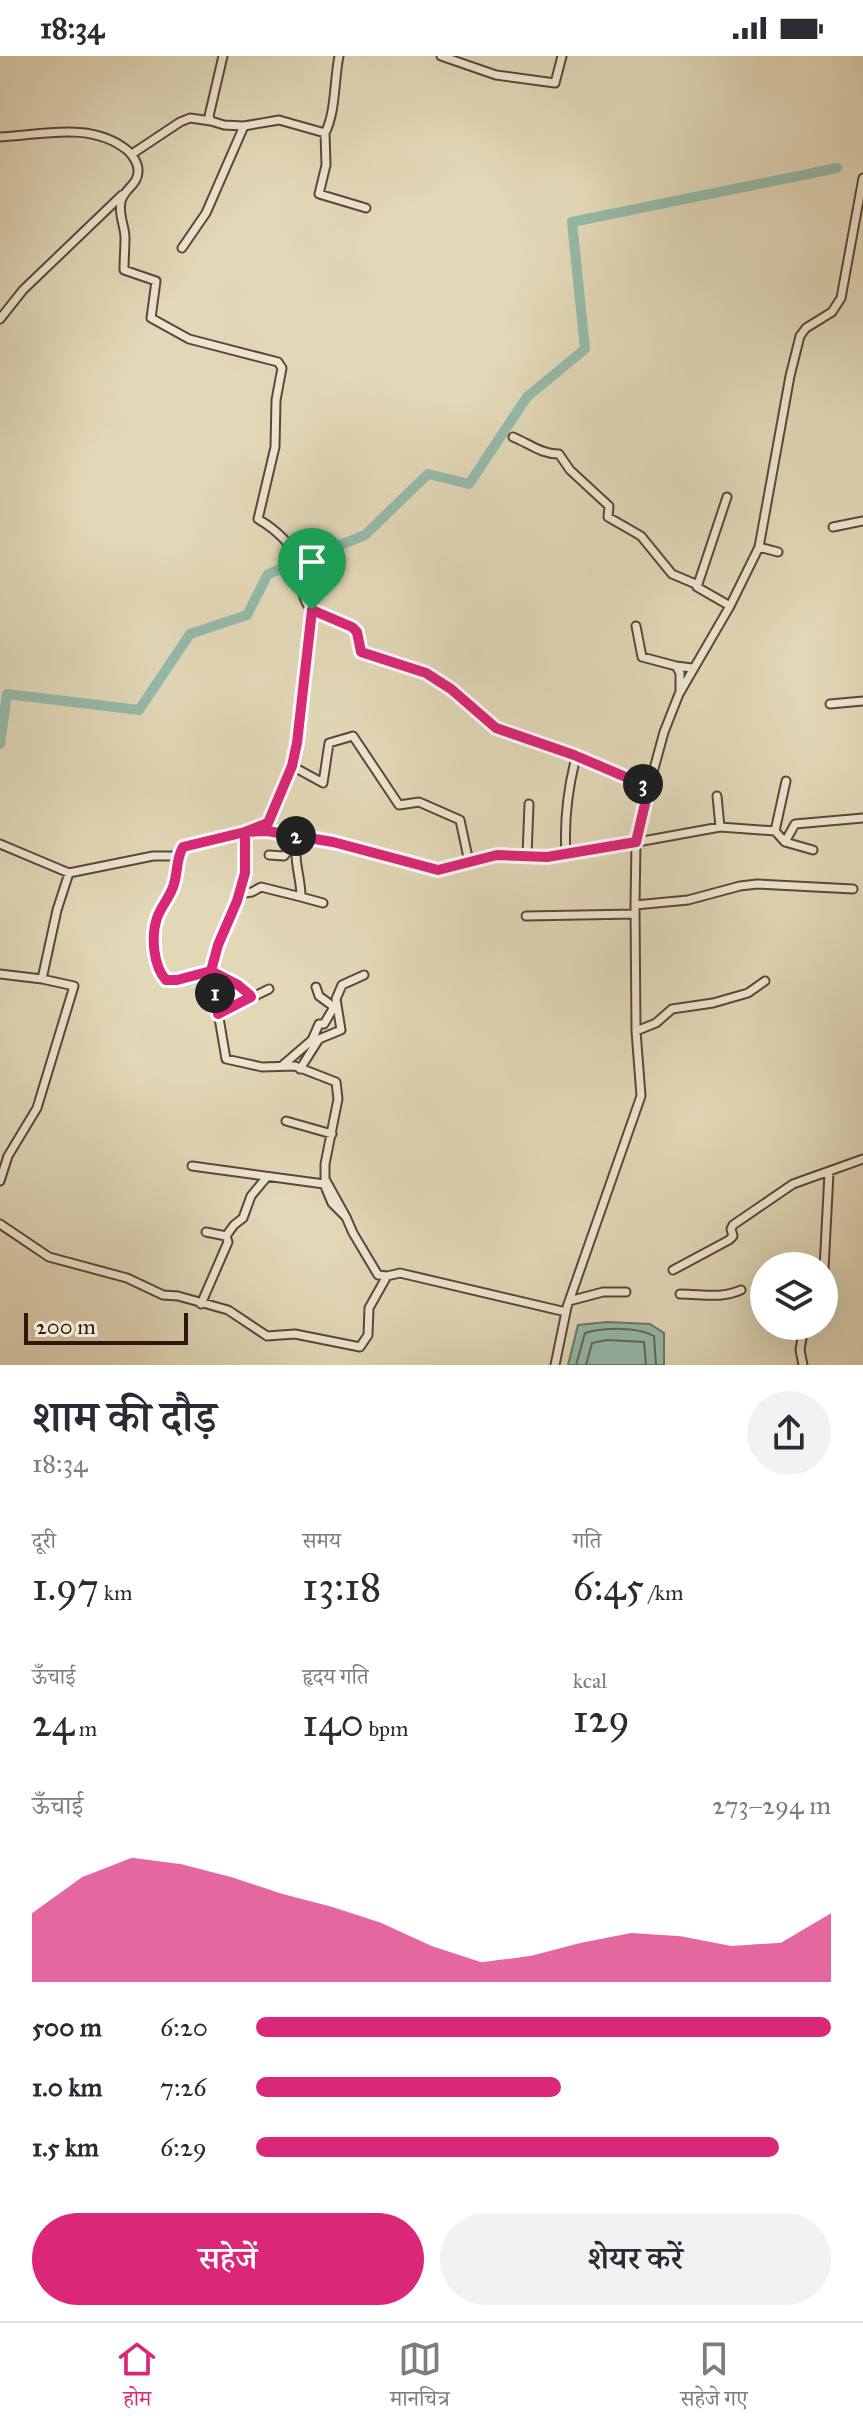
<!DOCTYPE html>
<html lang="hi">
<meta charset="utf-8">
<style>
body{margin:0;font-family:"IM FELL Great Primer","Noto Serif Devanagari",serif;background:#f2f2f3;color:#2b2b33;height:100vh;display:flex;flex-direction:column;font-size:30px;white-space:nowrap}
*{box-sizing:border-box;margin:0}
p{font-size:26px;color:#7c7c81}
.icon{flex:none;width:44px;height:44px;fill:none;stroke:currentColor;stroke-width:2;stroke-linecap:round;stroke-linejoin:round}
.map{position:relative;height:1309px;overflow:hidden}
.panel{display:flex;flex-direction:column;background:#fff;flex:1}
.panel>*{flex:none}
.fabs{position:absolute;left:750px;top:1196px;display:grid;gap:16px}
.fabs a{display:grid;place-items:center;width:88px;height:88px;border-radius:50%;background:#fff;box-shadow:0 8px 32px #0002;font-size:40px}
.scale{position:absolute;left:24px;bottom:20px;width:164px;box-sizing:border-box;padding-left:8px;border:4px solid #31170b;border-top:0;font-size:22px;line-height:28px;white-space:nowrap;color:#31170b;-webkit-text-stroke:6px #ece6d1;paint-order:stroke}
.pin{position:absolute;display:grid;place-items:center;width:68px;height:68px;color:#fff;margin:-82px -34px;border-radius:50% 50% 50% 0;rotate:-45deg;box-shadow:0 0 8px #0007}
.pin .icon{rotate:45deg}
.km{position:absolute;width:40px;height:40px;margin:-20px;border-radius:50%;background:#222;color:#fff;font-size:22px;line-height:40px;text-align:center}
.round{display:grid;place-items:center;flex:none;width:84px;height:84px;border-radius:42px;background:#f2f2f3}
.head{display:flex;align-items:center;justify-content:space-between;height:136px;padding:0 32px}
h1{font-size:44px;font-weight:600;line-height:60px}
.stats{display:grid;grid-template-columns:repeat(3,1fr);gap:12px;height:136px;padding:8px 32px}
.stats div{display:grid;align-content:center}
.stats b{font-size:40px;font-weight:600}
.stats small{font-size:22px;font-weight:400}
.stats p{font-size:22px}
.chart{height:224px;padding:16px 32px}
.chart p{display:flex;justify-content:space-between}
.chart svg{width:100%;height:144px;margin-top:8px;fill:#db2777;opacity:.7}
.cta{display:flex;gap:16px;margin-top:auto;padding:16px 32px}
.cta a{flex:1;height:92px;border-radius:48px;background:#db2777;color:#fff;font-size:32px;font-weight:600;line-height:92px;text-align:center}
.cta a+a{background:#f2f2f3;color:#2b2b33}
ul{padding:0 32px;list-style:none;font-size:26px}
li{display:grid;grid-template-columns:128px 96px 1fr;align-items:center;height:60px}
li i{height:20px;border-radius:10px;background:#db2777}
.status{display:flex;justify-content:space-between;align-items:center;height:56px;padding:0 40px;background:#fff;direction:ltr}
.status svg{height:22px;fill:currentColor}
.tab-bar{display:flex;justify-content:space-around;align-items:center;height:112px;border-top:2px solid #e1e1e2;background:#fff;font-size:22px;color:#7c7c81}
.tab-bar a{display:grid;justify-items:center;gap:4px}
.tab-bar .selected{color:#db2777}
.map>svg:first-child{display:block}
.water{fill:#95baaa;stroke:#6d796a;stroke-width:2}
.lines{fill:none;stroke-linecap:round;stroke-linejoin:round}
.shore{stroke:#63685a;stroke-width:2}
.river{stroke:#95baaa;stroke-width:10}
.minor-casing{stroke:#5d4736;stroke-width:11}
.minor{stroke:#ece6d1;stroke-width:7}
.route-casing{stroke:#fff;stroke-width:16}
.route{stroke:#db2777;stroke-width:10}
</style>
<div class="status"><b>18:34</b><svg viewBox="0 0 49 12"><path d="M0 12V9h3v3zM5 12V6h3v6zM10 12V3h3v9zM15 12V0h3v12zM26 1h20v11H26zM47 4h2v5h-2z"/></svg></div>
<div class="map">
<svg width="863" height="1309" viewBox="0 0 863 1309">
<rect width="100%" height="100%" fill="#e2d8b8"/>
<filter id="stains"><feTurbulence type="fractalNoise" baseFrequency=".0025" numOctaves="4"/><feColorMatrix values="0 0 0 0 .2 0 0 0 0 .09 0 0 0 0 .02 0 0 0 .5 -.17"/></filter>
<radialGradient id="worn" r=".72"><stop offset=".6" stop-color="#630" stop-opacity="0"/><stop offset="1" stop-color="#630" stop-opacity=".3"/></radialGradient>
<path class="water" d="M607 1266 650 1268 664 1277V1309H568L578 1269Z"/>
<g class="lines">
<path class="shore" d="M576 1309 585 1277C603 1272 637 1270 654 1280L656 1309
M586 1309 592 1287 607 1284 644 1286 646 1309"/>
<path class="river" d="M0 688 7 638 139 654 190 578 247 559 268 518 365 479 428 418 469 428 527 341 585 293 572 166 837 112"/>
<defs>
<path id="minor" d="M223 0 209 60 211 65 224 69 244 70 279 64 325 77C336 56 334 24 339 0
M441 0 496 19 555 27 562 0
M325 77 326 109 319 138 366 152
M0 81C42 79 91 65 127 94 132 98 138 107 138 114 139 129 123 133 121 146 118 158 125 170 125 182 125 193 124 203 124 214L156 225 151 262 189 283 278 306 282 312 276 344 275 391 258 463C275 473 295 490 300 510 303 524 299 541 311 553 320 562 340 566 352 571L357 576 361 596 426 617 451 633 496 672 574 699 649 731 636 786 635 849 636 975 641 1040 567 1251 555 1309
M132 98 180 66 190 62 211 65
M182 192 206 157 244 70
M0 263 23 234 122 139
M513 381C530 388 541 398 559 398L570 414 609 450 608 461 641 480 672 518 698 529
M833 471 863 465
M759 491 778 496
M730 550 759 491 790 320 800 280 806 272 832 256 841 242 863 122
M312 554 297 687 292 710 268 767 245 776V817L237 845 218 889 211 915 226 1003 262 1011 295 1010 336 1026 338 1043 325 1108V1123L346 1161
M636 570 642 601 676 610
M680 634V617L676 610 692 612
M830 648 863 645
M292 710 323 727 329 687 353 680 399 749 419 746 460 764 469 806
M649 731 664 676 679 638 730 550 697 531 727 441
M717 740 720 771
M529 748 527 800 566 799 720 771 775 775 785 786 813 794
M775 775 786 725
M785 786 795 768 863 762
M0 788 69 817 153 800H177L183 791 245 776 267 775 333 786 438 814 497 799 527 800
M296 793C295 810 301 823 301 841L323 847
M269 799 284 800 288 795 296 793 302 781
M566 799C564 767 568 732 576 701
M177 800C178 826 166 839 158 862 151 879 153 910 166 924H177L211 915 238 929 251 941
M238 838 252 836 261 831 301 841
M635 849 688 844 740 830 757 828 853 833
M526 860 635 858
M0 918 42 923 74 930 37 1052 8 1100 0 1125
M42 923 57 854 69 817
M214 932 246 942
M218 958 269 933
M636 975 656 967 672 953 713 947 748 937 765 925
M283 1009 312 984 319 968H324L334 951 319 940 316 931
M300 1013 319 983 341 974 336 943 342 929 364 919
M286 1065 332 1078
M192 1110 324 1128 332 1147 346 1161 353 1177 378 1219 387 1220
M0 1168 49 1201 127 1222 163 1239 178 1240 228 1254 267 1280 295 1278 360 1291 368 1279 369 1252 387 1220 400 1217 566 1256
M206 1176 226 1180
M824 1213 829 1117
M673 1214 729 1184 733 1180 731 1173 733 1169 793 1128 863 1103
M680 1238C703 1238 720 1243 741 1234
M569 1245 603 1236H626
M201 1248 228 1186 226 1180 234 1169 243 1162 251 1140 266 1122
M803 1309 800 1294 804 1270"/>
</defs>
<use href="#minor" class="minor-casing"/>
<use href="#minor" class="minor"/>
</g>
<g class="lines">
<defs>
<path id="route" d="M312 554 297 687 292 710 268 767 245 776V817L237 845 218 889 211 915 218 958 251 941 250 939 238 929 211 915 177 924H166C153 910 151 880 157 862 161 850 171 840 174 828 178 815 176 803 183 791L245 776 267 775 333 786 438 814 497 799 547 801 636 786 649 731 574 699 496 672 451 633 426 617 361 596 357 576 352 571 312 554"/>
</defs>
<use href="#route" class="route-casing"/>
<use href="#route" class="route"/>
</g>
<rect width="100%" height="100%" filter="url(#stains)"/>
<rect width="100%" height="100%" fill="url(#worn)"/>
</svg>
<div class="fabs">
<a><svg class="icon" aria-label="layers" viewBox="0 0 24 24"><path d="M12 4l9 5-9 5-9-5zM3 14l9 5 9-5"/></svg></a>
</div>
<div class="scale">200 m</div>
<div class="pin" style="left:312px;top:554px;background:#1e9e55"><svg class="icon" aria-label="arrive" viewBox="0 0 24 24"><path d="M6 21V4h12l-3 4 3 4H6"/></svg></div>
<b class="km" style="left:215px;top:937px">1</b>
<b class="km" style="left:296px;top:780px">2</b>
<b class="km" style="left:643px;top:728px">3</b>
</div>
<section class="panel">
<div class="head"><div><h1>शाम की दौड़</h1><p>18:34</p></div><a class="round"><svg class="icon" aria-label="share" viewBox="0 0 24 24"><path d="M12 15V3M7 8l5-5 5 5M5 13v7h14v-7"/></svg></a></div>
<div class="stats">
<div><p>दूरी</p><b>1.97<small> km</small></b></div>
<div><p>समय</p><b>13:18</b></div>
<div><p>गति</p><b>6:45<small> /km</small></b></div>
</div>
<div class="stats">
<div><p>ऊँचाई</p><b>24<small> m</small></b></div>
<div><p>हृदय गति</p><b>140<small> bpm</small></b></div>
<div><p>kcal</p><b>129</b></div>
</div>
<div class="chart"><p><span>ऊँचाई</span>273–294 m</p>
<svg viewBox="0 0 160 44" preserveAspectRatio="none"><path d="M0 44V23L10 12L20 6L30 8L40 12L50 17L60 21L70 26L80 33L90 38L100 36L110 32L120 29L130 30L140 33L150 32L160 23V44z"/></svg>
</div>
<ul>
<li><b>500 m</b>6:20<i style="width:100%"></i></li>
<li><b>1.0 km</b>7:26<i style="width:53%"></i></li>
<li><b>1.5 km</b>6:29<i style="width:91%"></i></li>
</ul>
<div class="cta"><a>सहेजें</a><a>शेयर करें</a></div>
</section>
<nav class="tab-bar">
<a class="selected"><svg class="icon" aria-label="home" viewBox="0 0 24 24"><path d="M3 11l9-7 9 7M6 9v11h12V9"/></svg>होम</a>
<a><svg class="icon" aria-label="map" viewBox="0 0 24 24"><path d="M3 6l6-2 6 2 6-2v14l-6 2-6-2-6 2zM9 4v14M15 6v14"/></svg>मानचित्र</a>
<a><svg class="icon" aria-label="saved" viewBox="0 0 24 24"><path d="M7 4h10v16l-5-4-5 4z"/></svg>सहेजे गए</a>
</nav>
